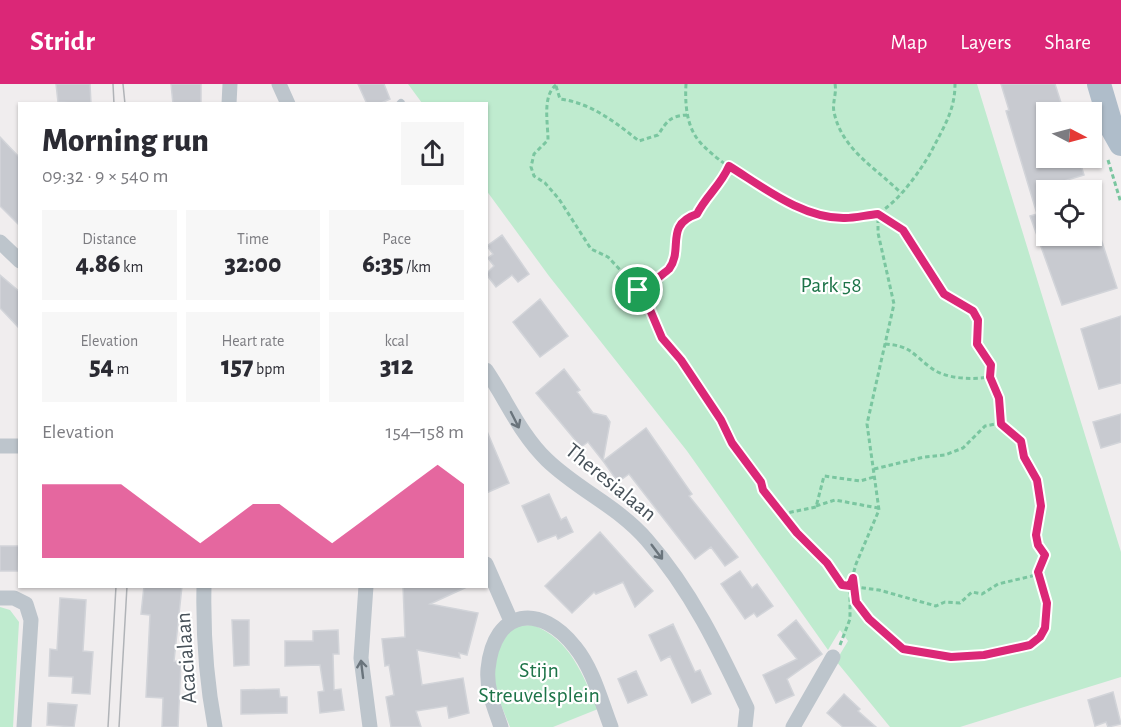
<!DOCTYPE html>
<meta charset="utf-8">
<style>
body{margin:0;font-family:"Alegreya Sans",sans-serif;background:#f7f7f7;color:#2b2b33;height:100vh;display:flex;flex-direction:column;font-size:22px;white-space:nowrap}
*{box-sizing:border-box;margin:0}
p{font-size:20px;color:#7c7c81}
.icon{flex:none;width:33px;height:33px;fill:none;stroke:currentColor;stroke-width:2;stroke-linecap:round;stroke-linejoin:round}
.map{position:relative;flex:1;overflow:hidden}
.panel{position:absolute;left:18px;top:18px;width:470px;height:486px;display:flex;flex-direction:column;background:#fff;border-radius:0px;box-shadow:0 2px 4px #0004}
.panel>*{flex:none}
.needle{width:39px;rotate:96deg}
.fabs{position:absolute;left:1036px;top:18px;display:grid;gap:12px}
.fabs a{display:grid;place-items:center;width:66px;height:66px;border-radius:0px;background:#fff;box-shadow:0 2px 4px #0004;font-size:30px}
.pin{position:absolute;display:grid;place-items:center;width:51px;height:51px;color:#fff;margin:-26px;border:3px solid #fff;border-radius:50%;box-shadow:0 2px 6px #0007}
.round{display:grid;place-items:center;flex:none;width:63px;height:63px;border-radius:0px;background:#f7f7f7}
.headline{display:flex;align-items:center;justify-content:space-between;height:102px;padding:0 24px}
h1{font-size:33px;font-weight:800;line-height:45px}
.figures{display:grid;grid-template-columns:repeat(3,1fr);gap:9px;height:102px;padding:6px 24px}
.figures div{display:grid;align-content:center;border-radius:0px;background:#f7f7f7;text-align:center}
.figures b{font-size:26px;font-weight:800}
.figures small{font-size:16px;font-weight:400}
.figures p{font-size:16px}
.chart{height:168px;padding:12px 24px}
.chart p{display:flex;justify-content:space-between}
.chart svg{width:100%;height:108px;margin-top:6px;fill:#db2777;opacity:.7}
header{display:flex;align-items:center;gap:36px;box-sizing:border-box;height:84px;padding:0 30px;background:#db2777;color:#fff}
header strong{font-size:28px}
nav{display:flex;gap:33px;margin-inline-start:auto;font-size:21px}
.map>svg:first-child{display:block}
.green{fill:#bfebcf}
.building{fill:#c8cad0;stroke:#d2d4d9;stroke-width:1.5}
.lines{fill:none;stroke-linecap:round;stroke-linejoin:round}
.path{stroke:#7ac6a0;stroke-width:3;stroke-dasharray:4.5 3;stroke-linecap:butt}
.service{stroke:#bdc5cc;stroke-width:8}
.minor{stroke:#bdc5cc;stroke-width:15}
.primary{stroke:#afbdca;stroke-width:24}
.tram{stroke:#b0b3b7;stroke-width:1.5}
.oneway{stroke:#6a747c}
.route-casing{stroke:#fff;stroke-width:12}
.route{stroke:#db2777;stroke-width:8}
.labels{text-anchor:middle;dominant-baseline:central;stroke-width:4.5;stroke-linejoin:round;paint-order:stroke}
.park-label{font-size:22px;fill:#1e7449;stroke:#fff}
.street-label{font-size:22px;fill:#475159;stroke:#fff}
</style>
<header>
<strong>Stridr</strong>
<nav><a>Map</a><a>Layers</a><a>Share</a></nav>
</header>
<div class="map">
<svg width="1121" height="643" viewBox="0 0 1121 643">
<rect width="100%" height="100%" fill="#f0edee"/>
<path class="green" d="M408 0H977L1121 468V593L960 643H890L836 577 848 557 840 546 828 566 687 367 549 192 486 106V20L422 19Z
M0 523 10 526 19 538 13 643H0Z
M533 541C571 556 582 590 598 625L553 643H510C492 598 483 584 513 542Z"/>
<path class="building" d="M56 0H90L91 20 58 18Z
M171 0H201V20H173Z
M358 0H384L390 15 379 20H367Z
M1001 0H1055L1064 28H1047V74H1079L1084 91 1047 102V152H1100L1117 204 1062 221 1030 132 1037 130 1006 27 1009 26Z
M0 53 20 74V142L0 122Z
M502 151 529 190 518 198 512 191 496 203 486 190 494 182 488 174 493 170 487 162Z
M0 191 20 208V245L0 224Z
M540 215 568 252 540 273 513 238Z
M1121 232V299L1099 305 1081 245Z
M564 285 580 306 577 308 593 329 606 332 610 338 603 377 588 358 581 363 536 309Z
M1121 330V358L1101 364 1093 338Z
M646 344 692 410 689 412 738 473 725 482 711 463 695 475 629 390 618 398 603 377Z
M486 345 509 399 486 409Z
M549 410 561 436 566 433 573 448 558 455 556 451 538 458 522 422Z
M600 448 653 507 635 523 623 498 596 510 594 508 572 529 545 502Z
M0 462H19L18 487H0Z
M740 487 752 504 757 500 773 522 757 533 754 529 745 535 721 500Z
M144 502H182L174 577 181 578 178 643H162L163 614 146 613 150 531 141 530Z
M403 502H469L430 520 478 529 467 571 459 569 460 574 417 566 422 601 463 594 469 629 449 634 447 622 416 627 421 643H391L386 613 394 611 389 581 385 582 382 555 405 553Z
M60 514 86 516 83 567 93 568 90 610 72 609 73 593 49 592 50 565 57 566Z
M232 536H249V581L234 582Z
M796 536 822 570 787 595 794 611 776 619 763 591 797 575 778 551Z
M673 540 695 588 700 586 711 610 692 619 670 572 661 577 649 551Z
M338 546 339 570H333L334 606 341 605 344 626 320 629 318 608 324 607 320 581 285 582V557H313V547Z
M636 587 647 611 628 619 618 595Z
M279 605 280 613H287V629L241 630V606Z
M1113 608 1121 640 1108 643 1106 638 1095 642 1088 616Z
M844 610 860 625 858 627 876 643H843L827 629Z
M48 619 77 621 74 643 47 641Z"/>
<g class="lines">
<path class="path" d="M686 0C685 17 686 38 696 53 713 79 793 125 823 132 835 134 866 135 878 129 897 120 921 86 931 68 943 44 955 27 955 0
M835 0C837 9 832 19 834 28 842 66 875 83 901 109
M556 1C542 12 548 39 548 56L534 70 531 83 534 92 545 99 559 115 591 165 608 173 638 205
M556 2 560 15C591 19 615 38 639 57L658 51C667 37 670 32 687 31
M1108 76 1121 119
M729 82C721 101 706 112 697 130 664 141 684 165 669 185 666 188 649 200 643 205H638L645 214 662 254 681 276 721 336 732 359 761 398 763 406 797 449 827 479 833 490 842 501 850 502
M885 260C911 262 911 269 930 283 944 295 972 296 989 293
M874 385 924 373 945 371 963 364 985 342 1001 339
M816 422 835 416 878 424
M782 430 816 423 824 392 860 397 874 393
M853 494 856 503 879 506 936 522 945 518 960 519 972 508 982 510 998 500 1032 492 1039 488 1045 471 1038 461 1036 451 1041 422 1037 396 1025 373 1021 357 1001 340 999 314 989 293 991 281 977 260 978 236 973 227 944 210 903 146 877 130
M856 503C856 507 855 513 856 517 858 527 894 560 904 566 927 577 1028 573 1041 551 1054 529 1040 510 1038 488
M840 561 850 535V502L856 480 879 426 867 340 894 220 878 149V131"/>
<path class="service" d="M400 20 401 19"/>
<path class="minor" d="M279 0 288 20
M229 20 230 0
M0 158 20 177
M486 286C507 317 520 350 547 376 578 406 619 423 647 456 691 506 719 565 747 624L745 643
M0 362H20
M486 480 511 537
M204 502C203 550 206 596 215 643
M366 502 361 574 370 643
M0 514H14L26 520 31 536 24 643
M501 643C495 625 486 605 488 585 494 524 541 519 575 563 593 585 601 617 611 643
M793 643 833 573"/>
<path class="primary" d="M1099 0 1112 44 1121 60"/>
<path class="tram" d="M113 0 114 20
M123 0 125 20
M108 643 116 502
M119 643 127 502"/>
</g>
<defs><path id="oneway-shaft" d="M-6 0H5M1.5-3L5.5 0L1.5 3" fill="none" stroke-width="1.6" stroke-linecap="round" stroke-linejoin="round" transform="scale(1.5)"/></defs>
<g class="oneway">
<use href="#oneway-shaft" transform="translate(515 336) rotate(63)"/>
<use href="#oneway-shaft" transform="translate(657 468) rotate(53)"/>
<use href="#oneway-shaft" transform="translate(362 585) rotate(-97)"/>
</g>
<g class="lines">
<defs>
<path id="route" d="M729 82C763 103 803 135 845 134 855 134 867 131 878 130L903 146 944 210 973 227 978 236 977 260 991 281 990 293 999 314 1001 340 1021 357 1024 373 1037 396 1041 422 1036 451 1038 461 1045 471 1038 488 1047 519 1045 544 1040 553 1030 561 984 571 951 573 903 565 869 535 856 518 853 494 850 502 842 501 827 479 797 449 763 406 761 398 732 359 721 336 681 276 662 254 645 214 638 206H644C649 200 666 188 669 185 684 165 664 141 697 130 706 112 721 101 729 82Z"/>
</defs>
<use href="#route" class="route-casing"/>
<use href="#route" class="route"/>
</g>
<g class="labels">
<g class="park-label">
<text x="831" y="201">Park 58</text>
<text x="539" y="586">Stijn<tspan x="539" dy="25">Streuvelsplein</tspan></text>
</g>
<g class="street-label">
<text transform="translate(611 398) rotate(39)">Theresialaan</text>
<text transform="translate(186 574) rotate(-94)">Acacialaan</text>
</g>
</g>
</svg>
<div class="fabs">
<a><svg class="needle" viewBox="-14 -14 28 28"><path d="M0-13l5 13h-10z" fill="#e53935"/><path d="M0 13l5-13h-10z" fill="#7c7c81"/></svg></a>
<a><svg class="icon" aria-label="locate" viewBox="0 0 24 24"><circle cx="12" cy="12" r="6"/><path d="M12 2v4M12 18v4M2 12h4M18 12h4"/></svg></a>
</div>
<div class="pin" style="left:638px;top:206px;background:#1e9e55"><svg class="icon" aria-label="arrive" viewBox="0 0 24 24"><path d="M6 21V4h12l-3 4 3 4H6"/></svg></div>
<section class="panel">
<div class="headline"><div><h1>Morning run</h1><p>09:32 · 9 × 540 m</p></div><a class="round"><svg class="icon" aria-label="share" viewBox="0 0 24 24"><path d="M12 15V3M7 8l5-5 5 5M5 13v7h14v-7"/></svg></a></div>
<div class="figures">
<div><p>Distance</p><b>4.86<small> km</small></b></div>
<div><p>Time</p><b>32:00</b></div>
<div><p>Pace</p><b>6:35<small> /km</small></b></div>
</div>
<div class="figures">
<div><p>Elevation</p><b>54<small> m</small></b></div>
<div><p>Heart rate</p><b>157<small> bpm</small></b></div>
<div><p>kcal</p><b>312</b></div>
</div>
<div class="chart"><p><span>Elevation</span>154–158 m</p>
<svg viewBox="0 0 160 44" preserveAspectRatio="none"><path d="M0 44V14L10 14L20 14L30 14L40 22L50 30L60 38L70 30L80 22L90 22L100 30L110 38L120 30L130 22L140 14L150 6L160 14V44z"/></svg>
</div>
</section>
</div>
